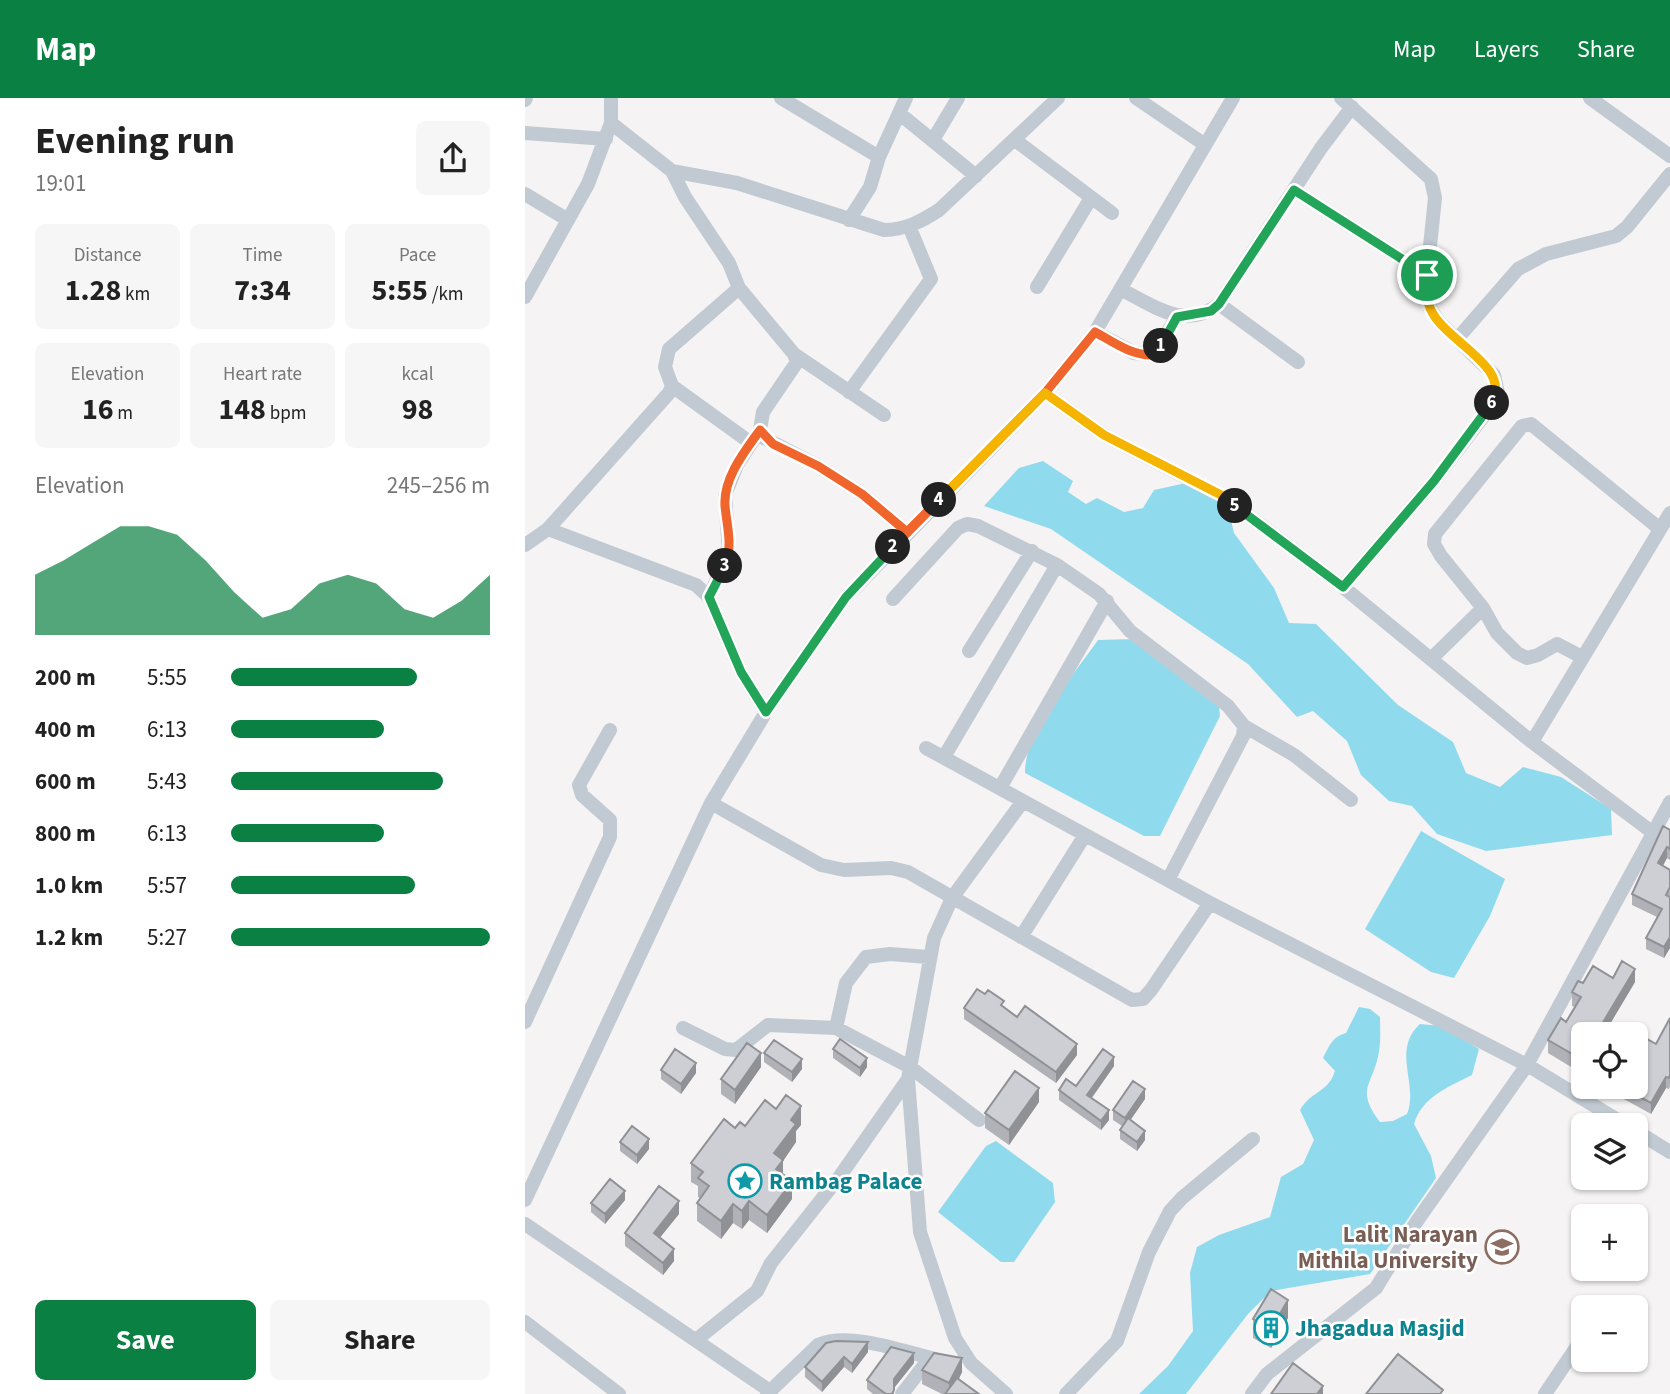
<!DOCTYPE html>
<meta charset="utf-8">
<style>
body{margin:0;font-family:"Source Sans 3",sans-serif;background:#f6f6f6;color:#222;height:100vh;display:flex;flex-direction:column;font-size:26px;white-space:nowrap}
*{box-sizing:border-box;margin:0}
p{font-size:23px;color:#767676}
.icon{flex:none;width:38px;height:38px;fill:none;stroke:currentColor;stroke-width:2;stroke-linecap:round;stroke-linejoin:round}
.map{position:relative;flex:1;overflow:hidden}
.drawer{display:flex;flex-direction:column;background:#fff;width:525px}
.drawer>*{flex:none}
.controls{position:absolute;left:1046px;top:924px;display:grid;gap:14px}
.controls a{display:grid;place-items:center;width:77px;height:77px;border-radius:10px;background:#fff;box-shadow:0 2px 5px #0004;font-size:35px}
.pin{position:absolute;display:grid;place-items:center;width:60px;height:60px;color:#fff;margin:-30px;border:4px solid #fff;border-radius:50%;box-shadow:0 2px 7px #0007}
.km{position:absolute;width:35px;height:35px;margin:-18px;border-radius:50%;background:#222;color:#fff;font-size:19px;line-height:35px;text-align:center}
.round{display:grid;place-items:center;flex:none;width:74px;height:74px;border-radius:10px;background:#f6f6f6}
.headline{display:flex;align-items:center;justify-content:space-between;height:119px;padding:0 35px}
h1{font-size:38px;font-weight:700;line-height:52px}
.figures{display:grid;grid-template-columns:repeat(3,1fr);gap:10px;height:119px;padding:7px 35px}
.figures div{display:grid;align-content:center;border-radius:10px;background:#f6f6f6;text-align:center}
.figures b{font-size:30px;font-weight:700}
.figures small{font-size:19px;font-weight:400}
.figures p{font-size:19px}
.chart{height:196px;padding:14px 35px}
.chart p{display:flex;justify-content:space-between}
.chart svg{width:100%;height:126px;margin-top:7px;fill:#0b8043;opacity:.7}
.button{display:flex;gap:14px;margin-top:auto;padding:14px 35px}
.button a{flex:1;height:80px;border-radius:10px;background:#0b8043;color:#fff;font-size:28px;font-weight:700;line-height:80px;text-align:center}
.button a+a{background:#f6f6f6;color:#222}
ul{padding:0 35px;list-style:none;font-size:23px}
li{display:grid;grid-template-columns:112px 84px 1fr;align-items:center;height:52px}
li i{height:18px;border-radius:9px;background:#0b8043}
header{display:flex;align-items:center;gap:42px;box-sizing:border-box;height:98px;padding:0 35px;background:#0b8043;color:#fff}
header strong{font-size:33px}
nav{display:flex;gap:38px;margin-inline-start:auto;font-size:24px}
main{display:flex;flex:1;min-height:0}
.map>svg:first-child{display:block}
.water{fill:#90daee}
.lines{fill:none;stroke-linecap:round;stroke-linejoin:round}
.minor{stroke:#c1cad2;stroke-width:14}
.wall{fill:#b0b2b7}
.shaded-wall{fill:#909195}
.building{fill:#cdcfd5;stroke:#909195;stroke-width:2}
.split-1-casing{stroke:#fff;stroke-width:14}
.split-2-casing{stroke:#fff;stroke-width:14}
.split-3-casing{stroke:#fff;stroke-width:14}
.split-4-casing{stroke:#fff;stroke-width:14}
.split-5-casing{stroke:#fff;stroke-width:14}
.split-6-casing{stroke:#fff;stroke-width:14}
.split-7-casing{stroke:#fff;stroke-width:14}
.split-1{stroke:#22a559;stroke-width:9}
.split-2{stroke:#f0652b;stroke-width:9}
.split-3{stroke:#22a559;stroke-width:9}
.split-4{stroke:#f0652b;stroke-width:9}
.split-5{stroke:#f5b400;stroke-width:9}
.split-6{stroke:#22a559;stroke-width:9}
.split-7{stroke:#f5b400;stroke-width:9}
.labels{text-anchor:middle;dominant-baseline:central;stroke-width:5;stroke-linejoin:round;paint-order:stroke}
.culture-label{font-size:23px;font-weight:bold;fill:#0d838f;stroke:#fff;text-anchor:start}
.education-label{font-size:23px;font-weight:bold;fill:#785e54;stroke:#fff;text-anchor:end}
</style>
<header>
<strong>Map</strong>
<nav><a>Map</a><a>Layers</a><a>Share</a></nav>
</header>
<main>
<section class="drawer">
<div class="headline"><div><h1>Evening run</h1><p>19:01</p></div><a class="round"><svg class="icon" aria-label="share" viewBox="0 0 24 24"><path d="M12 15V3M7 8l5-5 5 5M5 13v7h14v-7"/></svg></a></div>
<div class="figures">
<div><p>Distance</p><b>1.28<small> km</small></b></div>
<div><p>Time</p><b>7:34</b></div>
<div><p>Pace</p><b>5:55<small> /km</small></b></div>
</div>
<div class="figures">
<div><p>Elevation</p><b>16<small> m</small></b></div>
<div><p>Heart rate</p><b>148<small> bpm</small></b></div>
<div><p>kcal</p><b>98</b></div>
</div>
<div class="chart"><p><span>Elevation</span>245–256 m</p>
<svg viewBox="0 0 160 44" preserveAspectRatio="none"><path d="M0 44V23L10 18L20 12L30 6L40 6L50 9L60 18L70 29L80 38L90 35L100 26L110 23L120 26L130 35L140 38L150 32L160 23V44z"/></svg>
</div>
<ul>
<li><b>200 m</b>5:55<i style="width:72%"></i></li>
<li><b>400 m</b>6:13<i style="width:59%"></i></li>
<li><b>600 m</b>5:43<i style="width:82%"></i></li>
<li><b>800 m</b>6:13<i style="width:59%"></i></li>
<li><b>1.0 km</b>5:57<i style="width:71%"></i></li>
<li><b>1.2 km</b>5:27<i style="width:100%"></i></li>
</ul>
<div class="button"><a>Save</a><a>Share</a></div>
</section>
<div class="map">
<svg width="1145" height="1296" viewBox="0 0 1145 1296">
<rect width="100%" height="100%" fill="#f5f3f3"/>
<path class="water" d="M518 363 548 383 543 394 561 406 572 400 599 414 618 410 629 392 661 385 703 409 709 435 749 490 764 525 791 526 873 607 928 644 941 675 975 689 998 669 1036 679 1086 711 1087 737 961 753 912 736 887 708 864 703 836 677 822 643 788 613 772 619 723 566 526 431 459 408 494 370Z
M609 541 694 609 695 618 635 738H619L500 675C499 634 550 575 573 542Z
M896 733 980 781 965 818 929 880 906 874 840 831Z
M834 909 845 911 855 919C855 930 856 942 854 953 849 987 829 990 855 1024L868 1023 882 1016C894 987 866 952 895 926L916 928 954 951 947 977C923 989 897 999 889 1026L906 1058 911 1080 845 1176 746 1193 723 1216 661 1296H614L643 1268 668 1233 665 1175 672 1149 694 1137 745 1119 756 1079 778 1066 789 1042 775 1012C787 992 803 995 810 973L798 960C804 948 808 938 821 935Z
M471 1043 528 1085 530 1104 489 1164H476L413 1114 461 1048Z"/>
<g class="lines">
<path class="minor" d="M86 0V25L147 73 212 85 359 132C380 132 397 123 414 112L533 0
M256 0 354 59
M611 0 679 46
M816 0 906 81 910 100 902 177 905 210 914 224 969 277 973 295 964 311 909 383 818 489
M1065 0 1145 58
M0 2 1 0
M375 16 451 78
M0 35 81 41
M408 42 433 0
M490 42 587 115
M147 73 160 99 204 165 214 190 269 256 272 264 238 314 235 332 239 340 293 368 337 396 382 434
M769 92 902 177
M0 96 43 122
M324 122 345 89 354 59 381 0
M512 189 566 100
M597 192C629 208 660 233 694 206L796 50 827 9
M0 199 63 86 86 25
M694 206 773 264
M570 234 609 255 628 257 652 219
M932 241 993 171 1021 156 1091 138 1102 129 1145 76
M269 256 359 317
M147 288 226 345
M324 294 406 181 384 128
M520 295 579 337 697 398 818 489 1007 644 1127 734
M23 431 171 487 184 499 216 574 241 614
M0 447 23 431 144 295 147 288 140 269 144 251 214 190
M184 499 204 455 200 397 212 367 235 332
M368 501 433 430 442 426 453 428 532 467 574 496 605 533 703 608 719 628 718 638 643 782
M444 553 507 453
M1057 559 1032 546 1013 557 1002 560 992 555 972 535 958 510 916 458 909 446 910 436 997 328 1006 326 1135 431
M907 560 958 510
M719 628 769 657 826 702
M1007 644 1145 415
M401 650 685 805 1002 967 1101 1027
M419 659 532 467
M475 690 582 503
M186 705 296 767 319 772 366 770 383 774 607 902 618 901 626 892 685 805
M496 839 560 737
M0 924 85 739V722L57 697 54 687 85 632
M158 930 200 951 211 952 243 927 311 930 385 969 454 1022
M311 930 321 885 341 859 365 856 403 859
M1111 1033 1145 1054
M0 1102 186 705 241 614 321 499 520 295 570 234 708 0
M0 1126 245 1293
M0 1224 94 1296
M171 1242 232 1193 246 1165 315 1078 383 981
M242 1296 293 1247C327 1232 387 1257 423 1264
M377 1296 404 1261
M481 1296 446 1265 430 1240 395 1134 383 981 409 840 427 800 498 703
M541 1296 592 1243 624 1154 645 1113 657 1100 728 1041
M727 1296 742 1276 851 1190 892 1123 1002 967 1145 704
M1020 1296 1059 1238"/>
</g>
<path class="wall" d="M1145 732V762L1142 760 1138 768 1145 772V850L1139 860 1121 851V840L1132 819 1107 807V796Z
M1088 880 1110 884 1079 936H1059L1056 975 1023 955V942L1041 924 1050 909 1047 908V894L1058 885Z
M439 910H479L492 919 552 957 531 985 439 921Z
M1145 920V988L1144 991 1141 990 1126 1016 1088 995V989H1111L1131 946Z
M308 951 342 969 335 979 308 960Z
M239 955 277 971 267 984 239 964Z
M589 968 567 1000 584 1022 576 1032 534 1002V992L551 988Z
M236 969 210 1006 196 996V981Z
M136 972 171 975 156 996 136 981Z
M620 1001 605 1022 620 1042 612 1053 595 1041V1032L597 1028 588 1022V1012Z
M514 1004 484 1047 460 1030V1015Z
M251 1011 276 1027 271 1033V1044L258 1063V1076L267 1101 242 1135 224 1122 217 1131 208 1125 196 1141 172 1123V1105L175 1100 173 1099V1088L166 1084V1065L210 1030 220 1028Z
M95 1044 124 1051 112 1066 95 1053Z
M100 1102 80 1126 66 1114V1105Z
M154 1116 135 1139 149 1163 138 1177 100 1148V1135Z
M763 1220 746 1250 728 1240V1221Z
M343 1254 327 1275 319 1269 297 1294 280 1279V1269Z
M389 1265 369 1290V1296H348L342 1291V1282Z
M397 1272 437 1274 434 1281 454 1296H417L397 1286Z"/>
<path class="shaded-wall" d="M1142 749V760L1133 776V765Z
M1145 839V850L1139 860V849Z
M1110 871V884L1079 936H1071Z
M552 946V957L531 985V974Z
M236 955V969L210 1006V992Z
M1059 956V970L1056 975V961Z
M589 959V968L562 1006V997Z
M342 960V969L335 979V970Z
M277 961V971L267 984V974Z
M171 965V975L156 996V986Z
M1141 979V990L1126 1016V1005Z
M514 990V1004L484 1047V1032Z
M620 991V1001L600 1030V1020Z
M276 1008V1027L271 1033V1044L258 1063V1080L251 1089 249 1055 266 1022Z
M584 1012V1022L576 1032V1023Z
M620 1033V1042L612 1053V1044Z
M124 1041V1051L112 1066V1057Z
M267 1083V1101L242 1135V1117Z
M100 1093V1102L80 1126V1116Z
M154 1103V1116L129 1147V1135Z
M224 1103V1122L217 1131V1113Z
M208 1106V1125L196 1141V1123Z
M149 1151V1163L138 1177V1165Z
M763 1202V1220L746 1250V1231Z
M343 1244V1254L327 1275V1266Z
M389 1255V1265L369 1290V1281Z
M319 1259V1269L297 1294V1284Z
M437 1260V1274L426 1296H424V1285Z
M798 1288V1296H792Z"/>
<path class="building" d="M1138 728 1145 732V751L1142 749 1133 765 1145 772V789L1141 797 1145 799V839L1139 849 1121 840 1137 811 1107 796Z
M1097 863 1110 871 1071 936H1059V956L1056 961 1023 942 1036 920 1041 924 1056 899 1047 894 1053 883 1058 885 1068 868 1088 880Z
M452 891 460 896 463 892 479 903 476 907 492 919 500 908 552 946 531 974 439 910Z
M1145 920V977L1144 980 1141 979 1126 1005 1096 989H1111V940L1113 936 1131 946Z
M315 941 342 960 335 970 308 951Z
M249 942 277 961 267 974 239 955Z
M222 945 236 955 210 992 196 981Z
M150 951 171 965 156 986 136 972Z
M578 951 589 959 562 997 584 1012 576 1023 534 992 541 981 551 988Z
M490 973 514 990 484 1032 460 1015Z
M608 983 620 991 600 1020 588 1012Z
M261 997 276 1008 266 1022 271 1026 249 1055 258 1062 251 1071 267 1083 242 1117 224 1103 217 1113 208 1106 196 1123 172 1105 184 1088 173 1080 178 1074 166 1065 199 1021 210 1030 215 1024 220 1028 240 1002 251 1011Z
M603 1020 620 1033 612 1044 595 1032Z
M107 1028 124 1041 112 1057 95 1044Z
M85 1081 100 1093 80 1116 66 1105Z
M134 1088 154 1103 129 1135 149 1151 138 1165 100 1135Z
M746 1191 763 1202 746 1231 728 1221Z
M311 1243 343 1244 327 1266 319 1259 297 1284 280 1269 301 1245Z
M366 1249 389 1255 369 1281V1292L367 1296H361L342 1282Z
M409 1255 437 1260 424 1285 397 1272Z
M873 1256 918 1292 915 1296H841Z
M768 1265 798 1288 792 1296H746Z
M432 1280 454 1296H420Z"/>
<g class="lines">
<defs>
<path id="split-1" d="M636 248 652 219 686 213 694 206 769 92 902 177"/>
<path id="split-2" d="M368 449 520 295 570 234C588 244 607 258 628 257L636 248"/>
<path id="split-3" d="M200 468 184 499 216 574 241 614 321 499 368 449"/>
<path id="split-4" d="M200 468C208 447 202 429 200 408 198 380 220 353 235 332L248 346 293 368 337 396 382 434 414 402"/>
<path id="split-5" d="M414 402 520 295 579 337 698 398 710 408"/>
<path id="split-6" d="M710 408 818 489 909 383 967 305"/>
<path id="split-7" d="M902 177C902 188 901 201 905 210 919 244 987 267 967 305"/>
</defs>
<use href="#split-1" class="split-1-casing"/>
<use href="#split-2" class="split-2-casing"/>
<use href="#split-3" class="split-3-casing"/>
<use href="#split-4" class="split-4-casing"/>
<use href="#split-5" class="split-5-casing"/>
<use href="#split-6" class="split-6-casing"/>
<use href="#split-7" class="split-7-casing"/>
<use href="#split-1" class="split-1"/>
<use href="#split-2" class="split-2"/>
<use href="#split-3" class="split-3"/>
<use href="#split-4" class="split-4"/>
<use href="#split-5" class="split-5"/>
<use href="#split-6" class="split-6"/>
<use href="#split-7" class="split-7"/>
</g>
<defs>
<symbol id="sight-ring" viewBox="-11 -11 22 22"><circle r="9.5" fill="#fff" stroke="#0f9aa8" stroke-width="1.5"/><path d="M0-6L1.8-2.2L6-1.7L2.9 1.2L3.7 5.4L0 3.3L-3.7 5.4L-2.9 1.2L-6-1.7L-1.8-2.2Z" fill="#0f9aa8"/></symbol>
<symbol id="university-ring" viewBox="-11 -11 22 22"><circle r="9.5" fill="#fff" stroke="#8d6e63" stroke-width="1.5"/><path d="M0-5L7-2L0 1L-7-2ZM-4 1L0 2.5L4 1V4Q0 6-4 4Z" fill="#8d6e63"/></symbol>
<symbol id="building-ring" viewBox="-11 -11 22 22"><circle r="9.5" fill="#fff" stroke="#0f9aa8" stroke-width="1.5"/><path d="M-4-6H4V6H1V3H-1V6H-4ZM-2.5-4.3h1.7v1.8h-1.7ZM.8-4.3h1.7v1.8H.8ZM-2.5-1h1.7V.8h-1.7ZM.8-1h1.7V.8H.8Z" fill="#0f9aa8"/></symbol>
</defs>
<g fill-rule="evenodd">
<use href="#sight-ring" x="201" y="1064" width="38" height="38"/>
<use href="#university-ring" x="958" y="1130" width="38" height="38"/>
<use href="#building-ring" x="727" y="1211" width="38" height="38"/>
</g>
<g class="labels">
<g class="culture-label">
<text x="244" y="1083">Rambag Palace</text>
<text x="770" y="1230">Jhagadua Masjid</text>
</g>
<g class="education-label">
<text x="953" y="1136">Lalit Narayan<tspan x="953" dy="26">Mithila University</tspan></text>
</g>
</g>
</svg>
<div class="controls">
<a><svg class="icon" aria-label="locate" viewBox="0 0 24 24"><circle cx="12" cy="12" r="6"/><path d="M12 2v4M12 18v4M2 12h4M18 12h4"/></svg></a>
<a><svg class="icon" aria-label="layers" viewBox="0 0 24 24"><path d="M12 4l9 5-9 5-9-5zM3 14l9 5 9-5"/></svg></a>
<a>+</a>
<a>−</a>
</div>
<div class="pin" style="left:902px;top:177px;background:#1e9e55"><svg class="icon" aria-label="arrive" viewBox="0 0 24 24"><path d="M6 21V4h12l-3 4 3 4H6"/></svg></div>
<b class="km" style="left:636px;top:248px">1</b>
<b class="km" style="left:368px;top:449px">2</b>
<b class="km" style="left:200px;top:468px">3</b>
<b class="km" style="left:414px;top:402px">4</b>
<b class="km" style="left:710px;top:408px">5</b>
<b class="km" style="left:967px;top:305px">6</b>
</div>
</main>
